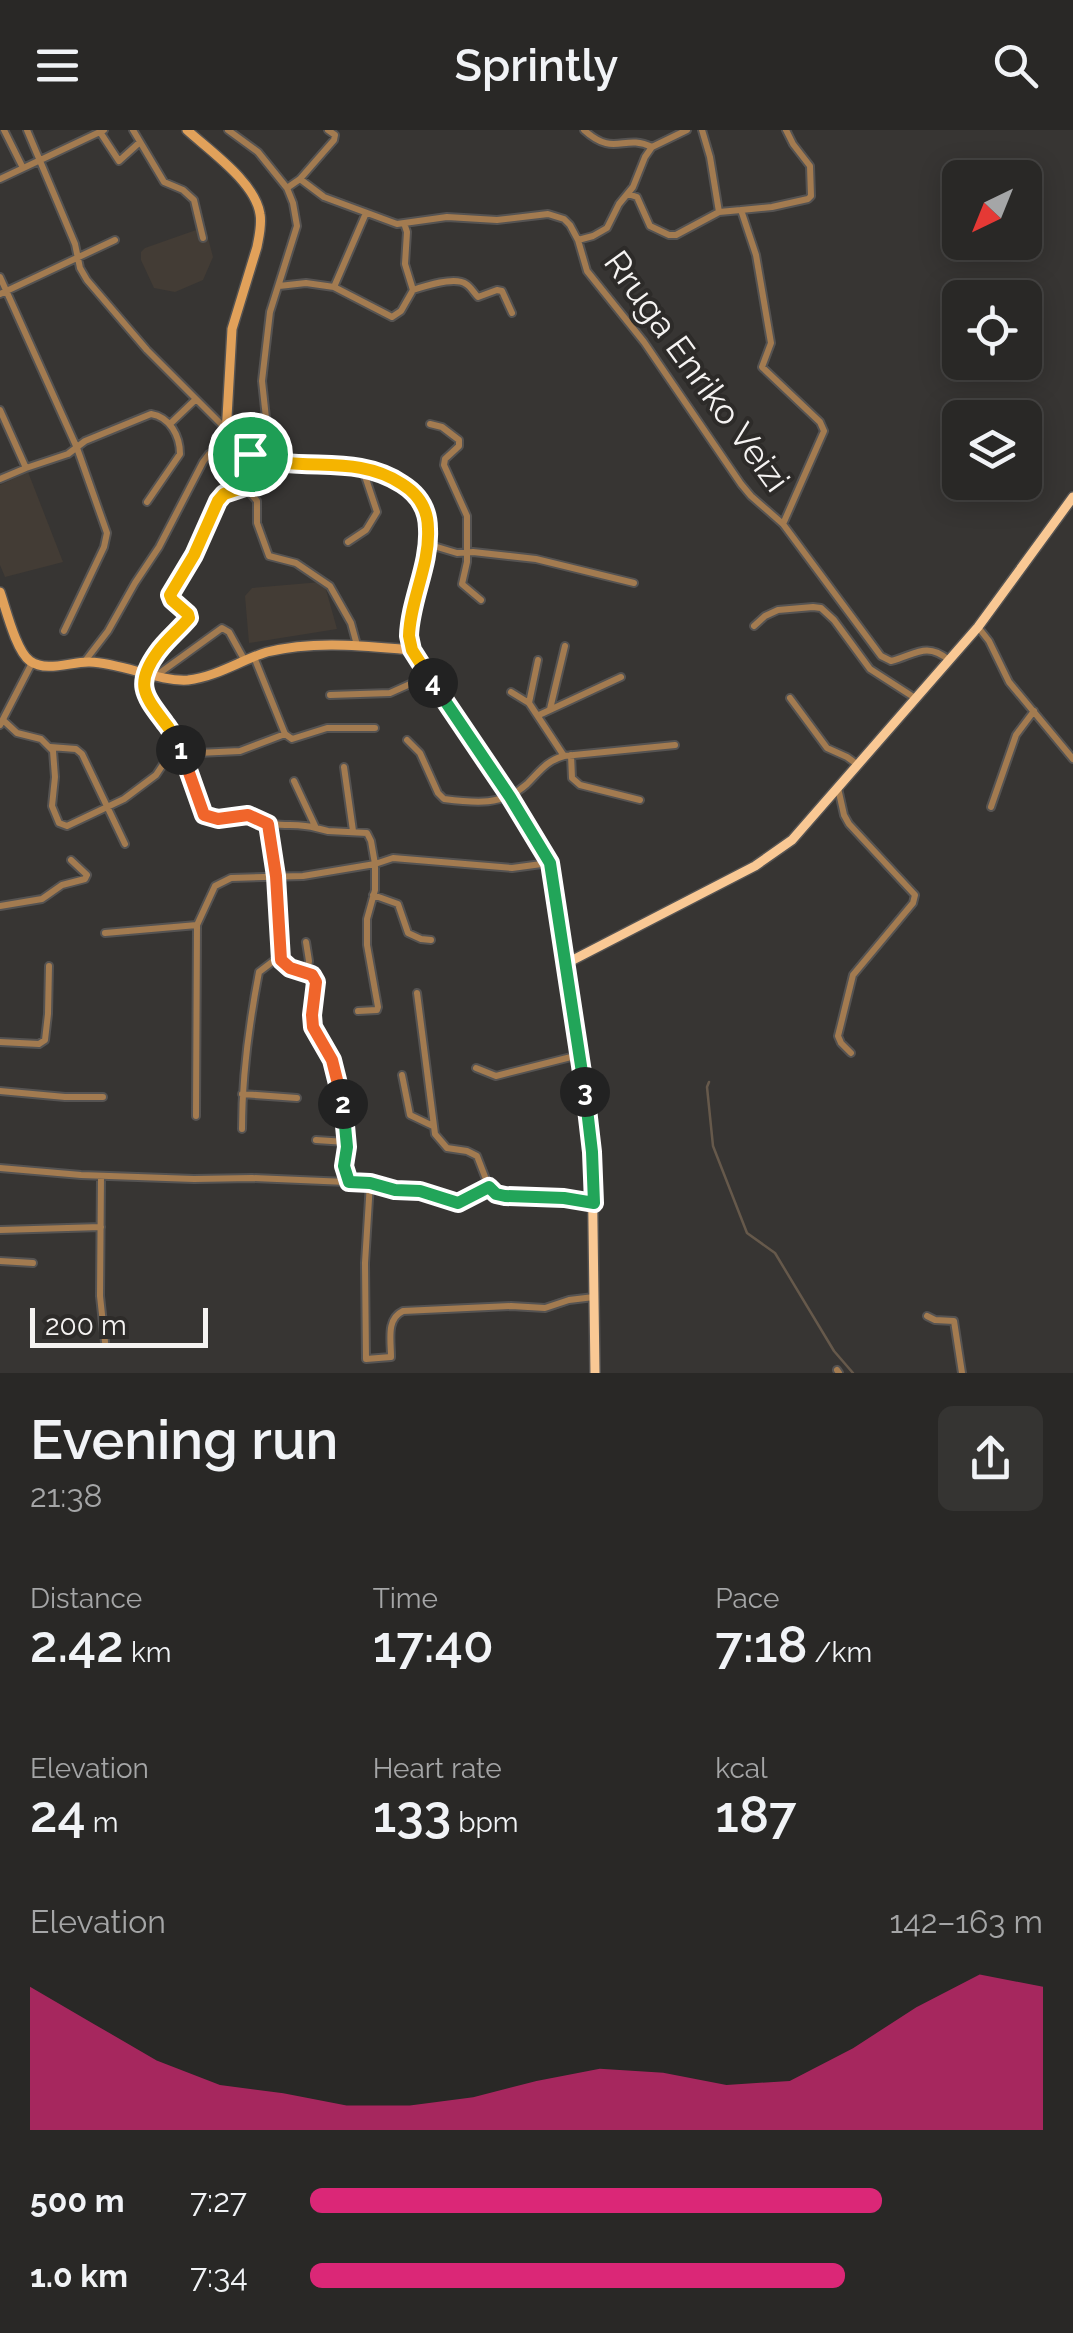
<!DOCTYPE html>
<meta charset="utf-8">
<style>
body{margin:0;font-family:Raleway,sans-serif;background:#353432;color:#f1f3f6;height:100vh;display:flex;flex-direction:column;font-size:38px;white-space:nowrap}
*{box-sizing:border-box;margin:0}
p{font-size:32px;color:#a5a6a7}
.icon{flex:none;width:55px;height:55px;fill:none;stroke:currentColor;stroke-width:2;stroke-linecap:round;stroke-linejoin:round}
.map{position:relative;height:1243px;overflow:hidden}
.panel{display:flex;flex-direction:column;background:#292826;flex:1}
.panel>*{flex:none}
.needle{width:65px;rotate:223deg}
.controls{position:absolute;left:942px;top:30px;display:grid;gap:20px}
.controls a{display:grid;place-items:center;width:100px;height:100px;border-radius:15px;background:#292826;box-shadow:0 5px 25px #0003,0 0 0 2px #454443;font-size:50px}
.scale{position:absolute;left:30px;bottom:25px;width:178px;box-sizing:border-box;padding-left:10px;border:5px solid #f5f3f2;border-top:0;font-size:28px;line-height:35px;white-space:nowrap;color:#f5f3f2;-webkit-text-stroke:8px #2d2b29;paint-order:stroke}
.pin{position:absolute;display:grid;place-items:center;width:85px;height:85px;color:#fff;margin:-42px;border:5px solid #fff;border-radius:50%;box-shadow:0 2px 10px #0007}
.km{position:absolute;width:50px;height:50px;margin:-25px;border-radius:50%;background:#222;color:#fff;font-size:28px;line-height:50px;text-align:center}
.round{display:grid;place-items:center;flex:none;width:105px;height:105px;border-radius:15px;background:#353432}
.head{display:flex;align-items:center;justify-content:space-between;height:170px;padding:0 30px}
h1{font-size:55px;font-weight:600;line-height:75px}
.metrics{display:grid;grid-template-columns:repeat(3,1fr);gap:15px;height:170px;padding:10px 30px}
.metrics div{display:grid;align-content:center}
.metrics b{font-size:50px;font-weight:600}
.metrics small{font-size:28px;font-weight:400}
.metrics p{font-size:28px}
.chart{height:280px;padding:20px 30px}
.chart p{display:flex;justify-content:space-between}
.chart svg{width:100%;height:180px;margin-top:10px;fill:#db2777;opacity:.7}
ul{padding:0 30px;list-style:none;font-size:32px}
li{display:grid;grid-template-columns:160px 120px 1fr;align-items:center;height:75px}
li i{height:25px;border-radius:12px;background:#db2777}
header{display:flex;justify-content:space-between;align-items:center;height:130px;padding:0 30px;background:#292826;font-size:45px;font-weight:600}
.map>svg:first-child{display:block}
.built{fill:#433c35}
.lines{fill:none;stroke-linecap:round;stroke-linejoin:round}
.stream{stroke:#66594b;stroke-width:2.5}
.minor-casing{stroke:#555352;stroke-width:10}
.secondary-casing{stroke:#555352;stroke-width:12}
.primary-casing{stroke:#555352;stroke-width:12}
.minor{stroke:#a37b50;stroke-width:6}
.secondary{stroke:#e1a15a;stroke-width:9}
.primary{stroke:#f9c894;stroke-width:9}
.split-1-casing{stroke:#fff;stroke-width:20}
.split-2-casing{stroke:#fff;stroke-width:20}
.split-3-casing{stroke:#fff;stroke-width:20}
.split-4-casing{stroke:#fff;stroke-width:20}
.split-5-casing{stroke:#fff;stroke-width:20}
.split-1{stroke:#f5b400;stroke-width:12}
.split-2{stroke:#f0652b;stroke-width:12}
.split-3{stroke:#22a559;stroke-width:12}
.split-4{stroke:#22a559;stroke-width:12}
.split-5{stroke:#f5b400;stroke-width:12}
.labels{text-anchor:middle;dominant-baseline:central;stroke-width:8;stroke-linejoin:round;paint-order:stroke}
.street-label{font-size:35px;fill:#f5f3f2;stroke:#2d2b29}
</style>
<header><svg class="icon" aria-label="menu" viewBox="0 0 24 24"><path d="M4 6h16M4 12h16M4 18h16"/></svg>Sprintly<svg class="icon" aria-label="search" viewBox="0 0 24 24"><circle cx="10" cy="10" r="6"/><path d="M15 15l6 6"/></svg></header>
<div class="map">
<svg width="1073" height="1243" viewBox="0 0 1073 1243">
<rect width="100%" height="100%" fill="#373533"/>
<path class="built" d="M199 99 202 109 208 108 213 127 203 150 175 162 154 158 141 130V122L145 118Z
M28 342 63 432 5 447 0 435V355Z
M321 452 325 456 337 499 249 513 245 466 252 458Z"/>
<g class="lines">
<path class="stream" d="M709 952 707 957 713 1016 747 1103 775 1123 834 1221 853 1243"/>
<defs>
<path id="minor" d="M4 0 23 38
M27 0 75 114 80 138 87 150 147 220 226 299
M133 0 164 52 183 60 194 70 203 108
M228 0 258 22 287 58
M584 0C615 28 623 3 652 17
M702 0 710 27 719 82
M100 2 119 31 140 12
M0 49 104 0
M300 49 334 10 335 5 328 0
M628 64 637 67 650 96 669 105H676L719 82 741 80 756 125 771 213 762 237 820 292 824 301 783 394
M741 80 772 77 808 69 811 66 810 36 793 14 786 0
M404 93 407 102 405 134 413 160
M578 110 593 106 607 98 619 74 633 57 645 27 652 17 687 0
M0 147 77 318 107 403 104 417 64 501
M279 156 306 153 334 157 392 187 401 181 413 160C425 156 455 146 466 154 471 157 474 163 478 167L497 160 502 161 512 183
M334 157 366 83
M0 164 115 110
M0 280 26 338
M170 294 195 270
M430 294 442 297 459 310V316L445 329 444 335 467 386V432L462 454 481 470
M0 349 26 338 68 324 85 311 151 284C170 287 180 306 180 324L147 372
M245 357 229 362 218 371 191 431 170 465C174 475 187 478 189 488 175 506 152 521 145 544 137 568 171 598 182 621 191 640 195 661 201 681 216 697 232 683 249 686 258 687 265 693 273 694 288 696 301 694 316 698
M348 412 366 400 377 382 362 337
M427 414 457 423 473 422 536 429 634 453
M754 496 765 486 778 480 813 477 821 478 834 490 870 539 915 568
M978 497 989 511 1009 552 1073 629
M357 515 351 493 330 456 296 433 269 426 257 393V371L245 357 244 352 247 331 266 288 262 251 270 182 297 96 293 73 287 58 300 49 324 67 397 94 447 87 497 90 548 84 564 89 570 95 578 110 587 141 644 212 741 354 751 366 783 394 881 526 891 531C915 525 926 511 949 530
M254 527 285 604
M85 531 108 501 135 453 159 417 203 332 209 324 221 317
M157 545 222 498 229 502 245 531
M511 562 529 573 564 626
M330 565 390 563 428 546
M790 568 827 618 847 627 858 635
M529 573 538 530
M550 579 565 516
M539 585 621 547
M3 590 17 603 41 609 53 621 55 647 52 676 59 693 67 696 124 669 156 645 164 633 176 624 240 621 285 604 292 609 327 598H375
M0 595 32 533
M407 610 420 623 438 663 444 669C475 673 503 676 527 654 540 641 546 631 564 626L675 615
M50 617 76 619 82 624 125 714
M571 625 572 648 580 655 640 670
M344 637 353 701
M838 658 844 685 849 694 915 765 913 773 853 845 838 906 841 913 851 923
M991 677 1016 605 1034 581
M269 694 276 746 281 830 289 837 312 845C319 860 310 876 312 892 314 906 327 914 331 927 340 948 345 974 346 997 347 1018 341 1031 349 1052
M373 765 398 774 408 803 421 809 431 810
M0 776 42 769 62 755 85 749 87 745 71 730
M105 803 197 795
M306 812 309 831 307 842
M417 863 435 1004 447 1018 467 1021 477 1026 489 1057
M358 881 377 880 378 877 367 815V789L375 760V734L393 728 512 738 549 733
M0 912 39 914 45 910 48 884 49 836
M476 938 496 946 579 925
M402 945 410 985 433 996
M0 961 65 967H103
M242 964 297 968
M196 986 197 795 215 756 231 748 303 746 375 734 371 711 367 703 328 701 316 698 294 651
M242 999C242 946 249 894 259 842L280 826
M316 1010 346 1012
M0 1038 81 1045 194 1049 252 1048 370 1053 385 1059 419 1061 452 1073 465 1071 489 1057 496 1064 505 1066 563 1068 593 1073
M101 1046 100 1166 105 1212
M370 1053 365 1133 366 1229 391 1227C391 1210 386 1189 403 1181L511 1176 545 1178 569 1170 594 1167
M0 1100 101 1097
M0 1131 33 1133
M927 1186 935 1190 954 1191 962 1243
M837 1240 839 1243"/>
<path id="secondary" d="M187 0C210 21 255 52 260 84 262 95 259 106 257 117L232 199 226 305
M220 313a9 9 0 1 1 18 0a9 9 0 1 1-18 0Z
M237 316C264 334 295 334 326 334 352 334 378 339 400 352 437 375 429 405 421 441 417 459 413 476 409 494V506L412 520 543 718 554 746 567 833
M0 462C6 479 16 521 30 531 47 543 72 531 90 532 122 533 159 552 188 550 216 547 241 530 267 522 315 510 364 516 412 520"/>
<path id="primary" d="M595 1243 592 1022 567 833 755 736 792 710 978 497 1073 367"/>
</defs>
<use href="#minor" class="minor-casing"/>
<use href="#secondary" class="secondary-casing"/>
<use href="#primary" class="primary-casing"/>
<use href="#minor" class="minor"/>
<use href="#secondary" class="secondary"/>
<use href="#primary" class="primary"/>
</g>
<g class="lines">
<defs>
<path id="split-1" d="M181 620C176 611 172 601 165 593 145 566 134 555 157 523 166 510 179 500 189 488L188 484 172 470 170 465 194 425 218 371 224 364 245 357 247 331 250 324 238 316 234 320 226 322 220 316 221 310 228 305 233 306 237 310 238 316 250 324"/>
<path id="split-2" d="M181 620 204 685 218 689 248 685 268 694 276 746 281 830 290 838 312 845 316 852 312 885 313 897 332 930 343 974"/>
<path id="split-3" d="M343 974 347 1017 344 1036 349 1052 370 1053 395 1060 420 1061 458 1073 489 1057 496 1064 505 1066 564 1068 594 1073 592 1022 585 962"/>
<path id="split-4" d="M433 553 510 667 550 733 585 962"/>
<path id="split-5" d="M250 324C300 345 353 322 402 354 418 364 428 379 428 399 430 435 410 470 409 506L412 520 433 553"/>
</defs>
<use href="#split-1" class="split-1-casing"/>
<use href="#split-2" class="split-2-casing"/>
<use href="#split-3" class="split-3-casing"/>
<use href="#split-4" class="split-4-casing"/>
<use href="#split-5" class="split-5-casing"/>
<use href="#split-1" class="split-1"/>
<use href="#split-2" class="split-2"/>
<use href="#split-3" class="split-3"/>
<use href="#split-4" class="split-4"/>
<use href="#split-5" class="split-5"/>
</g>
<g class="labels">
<g class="street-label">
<text transform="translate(697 241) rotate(54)">Rruga Enriko Veizi</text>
</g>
</g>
</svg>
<div class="controls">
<a><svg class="needle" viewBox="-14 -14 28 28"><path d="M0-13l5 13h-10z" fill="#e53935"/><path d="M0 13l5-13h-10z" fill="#a5a6a7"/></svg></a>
<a><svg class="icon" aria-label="locate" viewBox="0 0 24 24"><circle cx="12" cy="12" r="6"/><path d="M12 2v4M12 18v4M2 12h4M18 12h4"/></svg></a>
<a><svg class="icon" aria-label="layers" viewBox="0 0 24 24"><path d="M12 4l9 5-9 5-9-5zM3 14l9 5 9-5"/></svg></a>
</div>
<div class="scale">200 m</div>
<div class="pin" style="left:250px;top:324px;background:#1e9e55"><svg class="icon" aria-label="arrive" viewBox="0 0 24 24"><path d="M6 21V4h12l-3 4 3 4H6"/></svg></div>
<b class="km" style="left:181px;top:620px">1</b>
<b class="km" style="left:343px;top:974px">2</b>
<b class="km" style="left:585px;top:962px">3</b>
<b class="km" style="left:433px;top:553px">4</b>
</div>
<section class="panel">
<div class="head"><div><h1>Evening run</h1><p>21:38</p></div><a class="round"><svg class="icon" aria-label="share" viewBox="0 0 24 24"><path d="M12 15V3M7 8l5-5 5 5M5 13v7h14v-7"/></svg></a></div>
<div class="metrics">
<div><p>Distance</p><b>2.42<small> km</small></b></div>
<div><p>Time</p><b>17:40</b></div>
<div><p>Pace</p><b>7:18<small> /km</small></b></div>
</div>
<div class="metrics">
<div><p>Elevation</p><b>24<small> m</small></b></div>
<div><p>Heart rate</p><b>133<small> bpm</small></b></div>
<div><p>kcal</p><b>187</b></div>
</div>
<div class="chart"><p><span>Elevation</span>142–163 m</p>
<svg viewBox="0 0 160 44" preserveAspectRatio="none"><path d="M0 44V9L10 18L20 27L30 33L40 35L50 38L60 38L70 36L80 32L90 29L100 30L110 33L120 32L130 24L140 14L150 6L160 9V44z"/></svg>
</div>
<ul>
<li><b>500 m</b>7:27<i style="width:78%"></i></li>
<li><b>1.0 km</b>7:34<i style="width:73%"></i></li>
</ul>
</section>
